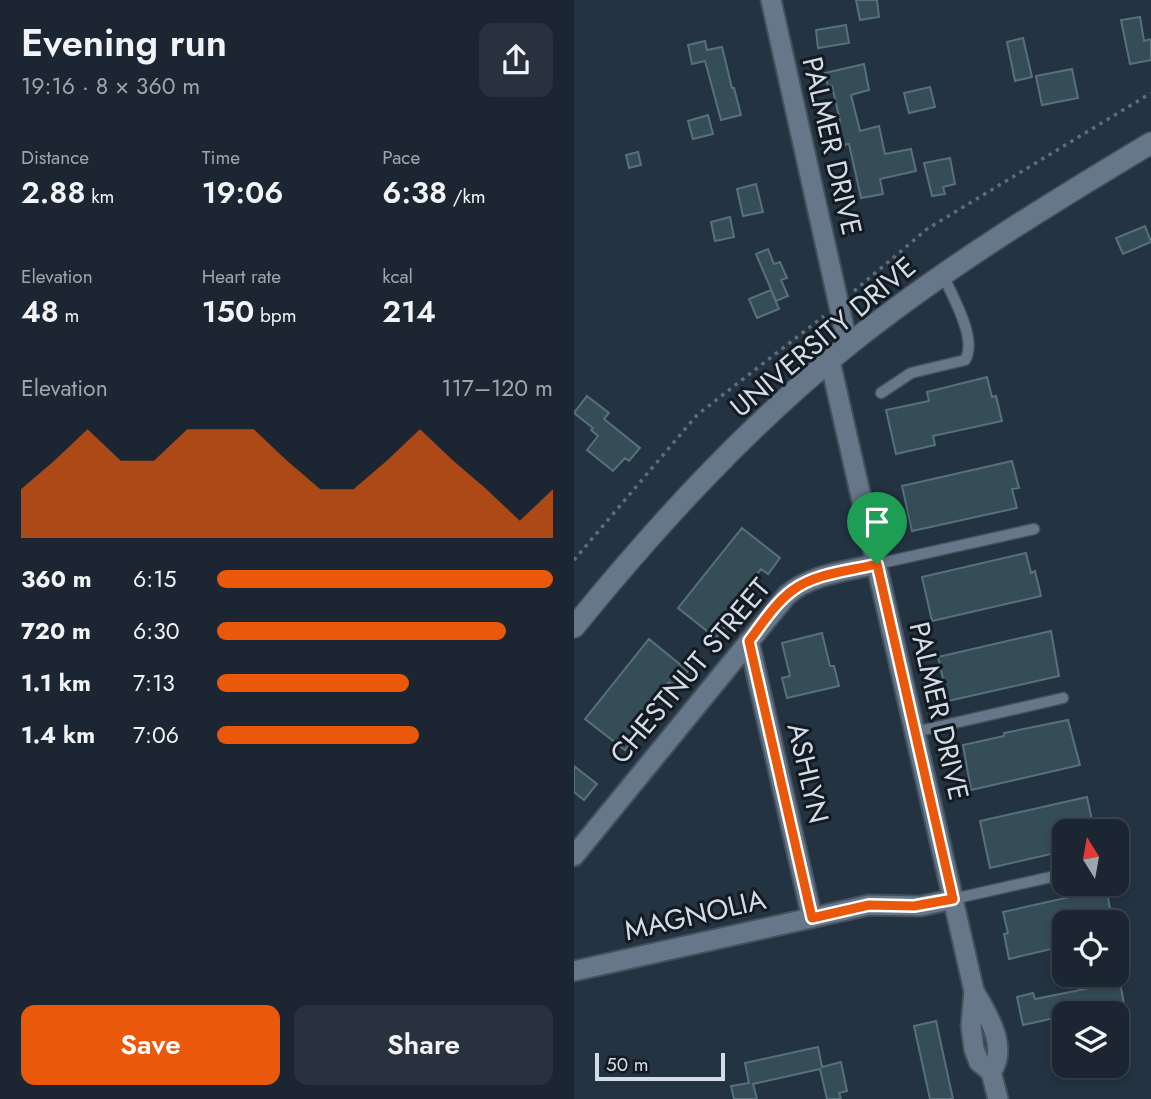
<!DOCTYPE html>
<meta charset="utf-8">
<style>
body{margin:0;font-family:Jost,sans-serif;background:#28323e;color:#f1f3f6;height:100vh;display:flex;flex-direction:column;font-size:26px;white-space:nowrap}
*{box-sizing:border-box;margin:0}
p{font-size:23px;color:#a0a5ac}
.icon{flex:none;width:38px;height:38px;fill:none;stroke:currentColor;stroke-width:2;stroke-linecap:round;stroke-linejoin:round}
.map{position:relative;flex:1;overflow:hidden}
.sheet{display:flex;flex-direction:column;background:#1b2632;width:574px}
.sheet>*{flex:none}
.needle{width:46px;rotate:349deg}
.controls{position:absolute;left:478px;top:819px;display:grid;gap:14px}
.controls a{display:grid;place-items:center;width:77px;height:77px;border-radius:14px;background:#1b2632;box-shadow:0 4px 10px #0003,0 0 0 2px #39434d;font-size:35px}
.scale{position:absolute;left:21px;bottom:18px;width:130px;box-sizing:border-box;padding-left:7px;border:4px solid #d4dde7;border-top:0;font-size:19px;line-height:24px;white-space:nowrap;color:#d4dde7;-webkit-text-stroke:5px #131a21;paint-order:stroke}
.pin{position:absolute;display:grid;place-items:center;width:60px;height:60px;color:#fff;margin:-72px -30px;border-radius:50% 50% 50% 0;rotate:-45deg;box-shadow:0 0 7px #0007}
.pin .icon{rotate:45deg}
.round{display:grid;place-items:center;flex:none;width:74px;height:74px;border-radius:14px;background:#28323e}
.headline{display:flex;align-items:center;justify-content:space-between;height:119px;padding:0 21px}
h1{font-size:38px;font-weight:600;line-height:52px}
.figures{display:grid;grid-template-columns:repeat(3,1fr);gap:10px;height:119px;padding:7px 21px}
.figures div{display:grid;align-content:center}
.figures b{font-size:30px;font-weight:600}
.figures small{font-size:19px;font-weight:400}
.figures p{font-size:19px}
.chart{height:196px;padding:14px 21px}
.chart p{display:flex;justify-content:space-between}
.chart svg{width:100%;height:126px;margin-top:7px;fill:#ea580c;opacity:.7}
.cta{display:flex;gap:14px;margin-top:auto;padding:14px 21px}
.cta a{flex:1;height:80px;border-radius:14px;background:#ea580c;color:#fff;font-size:28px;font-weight:600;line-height:80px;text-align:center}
.cta a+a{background:#28323e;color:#f1f3f6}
ul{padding:0 21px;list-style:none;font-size:23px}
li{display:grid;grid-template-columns:112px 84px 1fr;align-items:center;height:52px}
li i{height:18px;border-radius:9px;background:#ea580c}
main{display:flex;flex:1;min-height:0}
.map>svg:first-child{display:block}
.building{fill:#354d57;stroke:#58707b;stroke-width:2}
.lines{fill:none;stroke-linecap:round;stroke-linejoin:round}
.lane-casing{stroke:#44515d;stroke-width:13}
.street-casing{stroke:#44515d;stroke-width:23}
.secondary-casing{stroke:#44515d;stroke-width:24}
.path{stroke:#5f6c79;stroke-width:3.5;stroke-dasharray:3.5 5;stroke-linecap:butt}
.lane{stroke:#667789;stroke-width:10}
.street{stroke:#667789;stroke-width:19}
.secondary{stroke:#667789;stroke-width:21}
.route-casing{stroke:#fff;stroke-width:14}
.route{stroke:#ea580c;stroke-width:9}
.labels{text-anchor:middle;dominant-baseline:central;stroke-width:6;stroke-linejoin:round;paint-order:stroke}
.street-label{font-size:28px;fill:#d4dde7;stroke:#131a21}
</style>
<main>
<section class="sheet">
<div class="headline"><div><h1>Evening run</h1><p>19:16 · 8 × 360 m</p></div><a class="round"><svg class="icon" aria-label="share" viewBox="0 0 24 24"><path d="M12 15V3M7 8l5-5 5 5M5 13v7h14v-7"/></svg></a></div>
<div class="figures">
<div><p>Distance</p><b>2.88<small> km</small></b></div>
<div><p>Time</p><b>19:06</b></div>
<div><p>Pace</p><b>6:38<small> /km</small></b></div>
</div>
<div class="figures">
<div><p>Elevation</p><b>48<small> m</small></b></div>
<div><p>Heart rate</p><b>150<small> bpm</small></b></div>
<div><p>kcal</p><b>214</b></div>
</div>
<div class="chart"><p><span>Elevation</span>117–120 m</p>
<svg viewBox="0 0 160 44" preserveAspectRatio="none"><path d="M0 44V27L10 17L20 6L30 17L40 17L50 6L60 6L70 6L80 17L90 27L100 27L110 17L120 6L130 17L140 27L150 38L160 27V44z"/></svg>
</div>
<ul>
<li><b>360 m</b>6:15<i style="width:100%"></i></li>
<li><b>720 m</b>6:30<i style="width:86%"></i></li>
<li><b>1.1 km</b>7:13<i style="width:57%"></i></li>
<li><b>1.4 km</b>7:06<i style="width:60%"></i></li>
</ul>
<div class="cta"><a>Save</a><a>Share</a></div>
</section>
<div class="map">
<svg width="577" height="1099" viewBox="0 0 577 1099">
<rect width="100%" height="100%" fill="#243342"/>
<path class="building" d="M282 0H303L305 17 286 20Z
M566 17 570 41 577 39V60L556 64 547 20Z
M272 25 275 43 244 48 242 30Z
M449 38 458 77 441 81 433 42Z
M131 41 133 50 148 47 158 88H160L167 115 147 120 131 61 118 64 114 45Z
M290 64 295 90 277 95 286 131 305 126 311 154 337 149 342 171 306 179 309 194 287 198 275 144 262 146 259 134 267 132 264 122 266 121 258 86 254 87 251 73Z
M498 69 504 98 468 105 462 76Z
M356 87 361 107 335 113 330 93Z
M134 115 139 134 119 139 114 121Z
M64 152 67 165 55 168 52 155Z
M376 158 381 184 369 187 371 194 358 196 350 163Z
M182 184 189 212 169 216 163 189Z
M156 217 160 237 141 241 137 222Z
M571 226 577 242 549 254 542 238Z
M194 249 200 264 206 262 213 278 207 280 214 296 202 301 182 254Z
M197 290 205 309 183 318 175 299Z
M413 377 418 397 422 396 428 421 359 436 361 445 322 454 312 410 355 401 353 392Z
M13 396 35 413 30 419 66 448 55 461 51 458 39 471 13 450 24 436 17 430 19 428 0 413Z
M438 461 445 488 438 489 443 508 338 531 328 486Z
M168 528 206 558 194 574 187 569 150 616 156 621 142 638 104 608Z
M452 553 457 573 461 571 467 596 358 621 348 577Z
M477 631 485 676 374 701 364 657Z
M248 633 256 666H260L265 686 213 698 208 678 216 676 208 643Z
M75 639 114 671 102 687 95 682 82 697 56 729 63 735 51 750 11 719Z
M494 720 506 765 397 790 389 745 430 736V733Z
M0 766 23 784 10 800 0 792Z
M513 797 519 825 516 826 517 831H490V851L416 868 406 821Z
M532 889 539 922H490V946L435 959 430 934 434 933 429 912Z
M546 982 550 1004 504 1013H490V1016L449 1025 443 997 459 993 461 999Z
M362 1021 379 1099H356L340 1026Z
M244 1047 248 1067 267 1062 273 1091 265 1093 267 1099H253L246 1069 179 1084 183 1099H160L157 1086 175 1083 171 1063Z"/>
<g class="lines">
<defs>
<path id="lane" d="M307 393 337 373 391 360C404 339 378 296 369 275
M303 564 460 529
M341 732 489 698
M379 899 490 874"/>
<path id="street" d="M197 0 274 346
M256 361 400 991C413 1013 435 1048 417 1072
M175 641 238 918
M0 856 213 595C237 574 273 571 303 564
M0 971 295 905 347 906 379 899
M400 991 397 1026 400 1049 405 1062 417 1072 424 1099"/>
<path id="secondary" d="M0 627C83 525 171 429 273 346 369 269 472 206 577 143"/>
</defs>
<use href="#lane" class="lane-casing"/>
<use href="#street" class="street-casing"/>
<use href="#secondary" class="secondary-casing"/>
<path class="path" d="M280 291 353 229 577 93
M0 560 123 415 250 316"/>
<use href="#lane" class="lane"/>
<use href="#street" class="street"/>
<use href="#secondary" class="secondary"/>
</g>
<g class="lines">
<defs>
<path id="route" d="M303 564 379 899 340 906 295 905 238 918 175 641C188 624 201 603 219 590 242 573 276 571 303 564Z"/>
</defs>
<use href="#route" class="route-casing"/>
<use href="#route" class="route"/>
</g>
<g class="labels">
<g class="street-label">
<text transform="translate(258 146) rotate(77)">PALMER DRIVE</text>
<text transform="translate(249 337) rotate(-40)">UNIVERSITY DRIVE</text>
<text transform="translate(116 671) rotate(-50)">CHESTNUT STREET</text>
<text transform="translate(365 711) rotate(77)">PALMER DRIVE</text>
<text transform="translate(234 773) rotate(77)">ASHLYN</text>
<text transform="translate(121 915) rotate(-13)">MAGNOLIA</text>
</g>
</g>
</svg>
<div class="controls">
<a><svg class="needle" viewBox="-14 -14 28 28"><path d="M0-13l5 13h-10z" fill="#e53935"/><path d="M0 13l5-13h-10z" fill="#a0a5ac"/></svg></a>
<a><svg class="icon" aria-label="locate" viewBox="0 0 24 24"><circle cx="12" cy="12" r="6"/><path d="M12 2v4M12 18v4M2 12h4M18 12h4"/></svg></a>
<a><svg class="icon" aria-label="layers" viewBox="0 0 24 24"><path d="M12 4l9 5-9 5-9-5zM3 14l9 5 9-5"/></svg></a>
</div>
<div class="scale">50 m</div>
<div class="pin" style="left:303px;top:564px;background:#1e9e55"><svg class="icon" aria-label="arrive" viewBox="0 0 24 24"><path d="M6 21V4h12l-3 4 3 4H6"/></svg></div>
</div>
</main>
